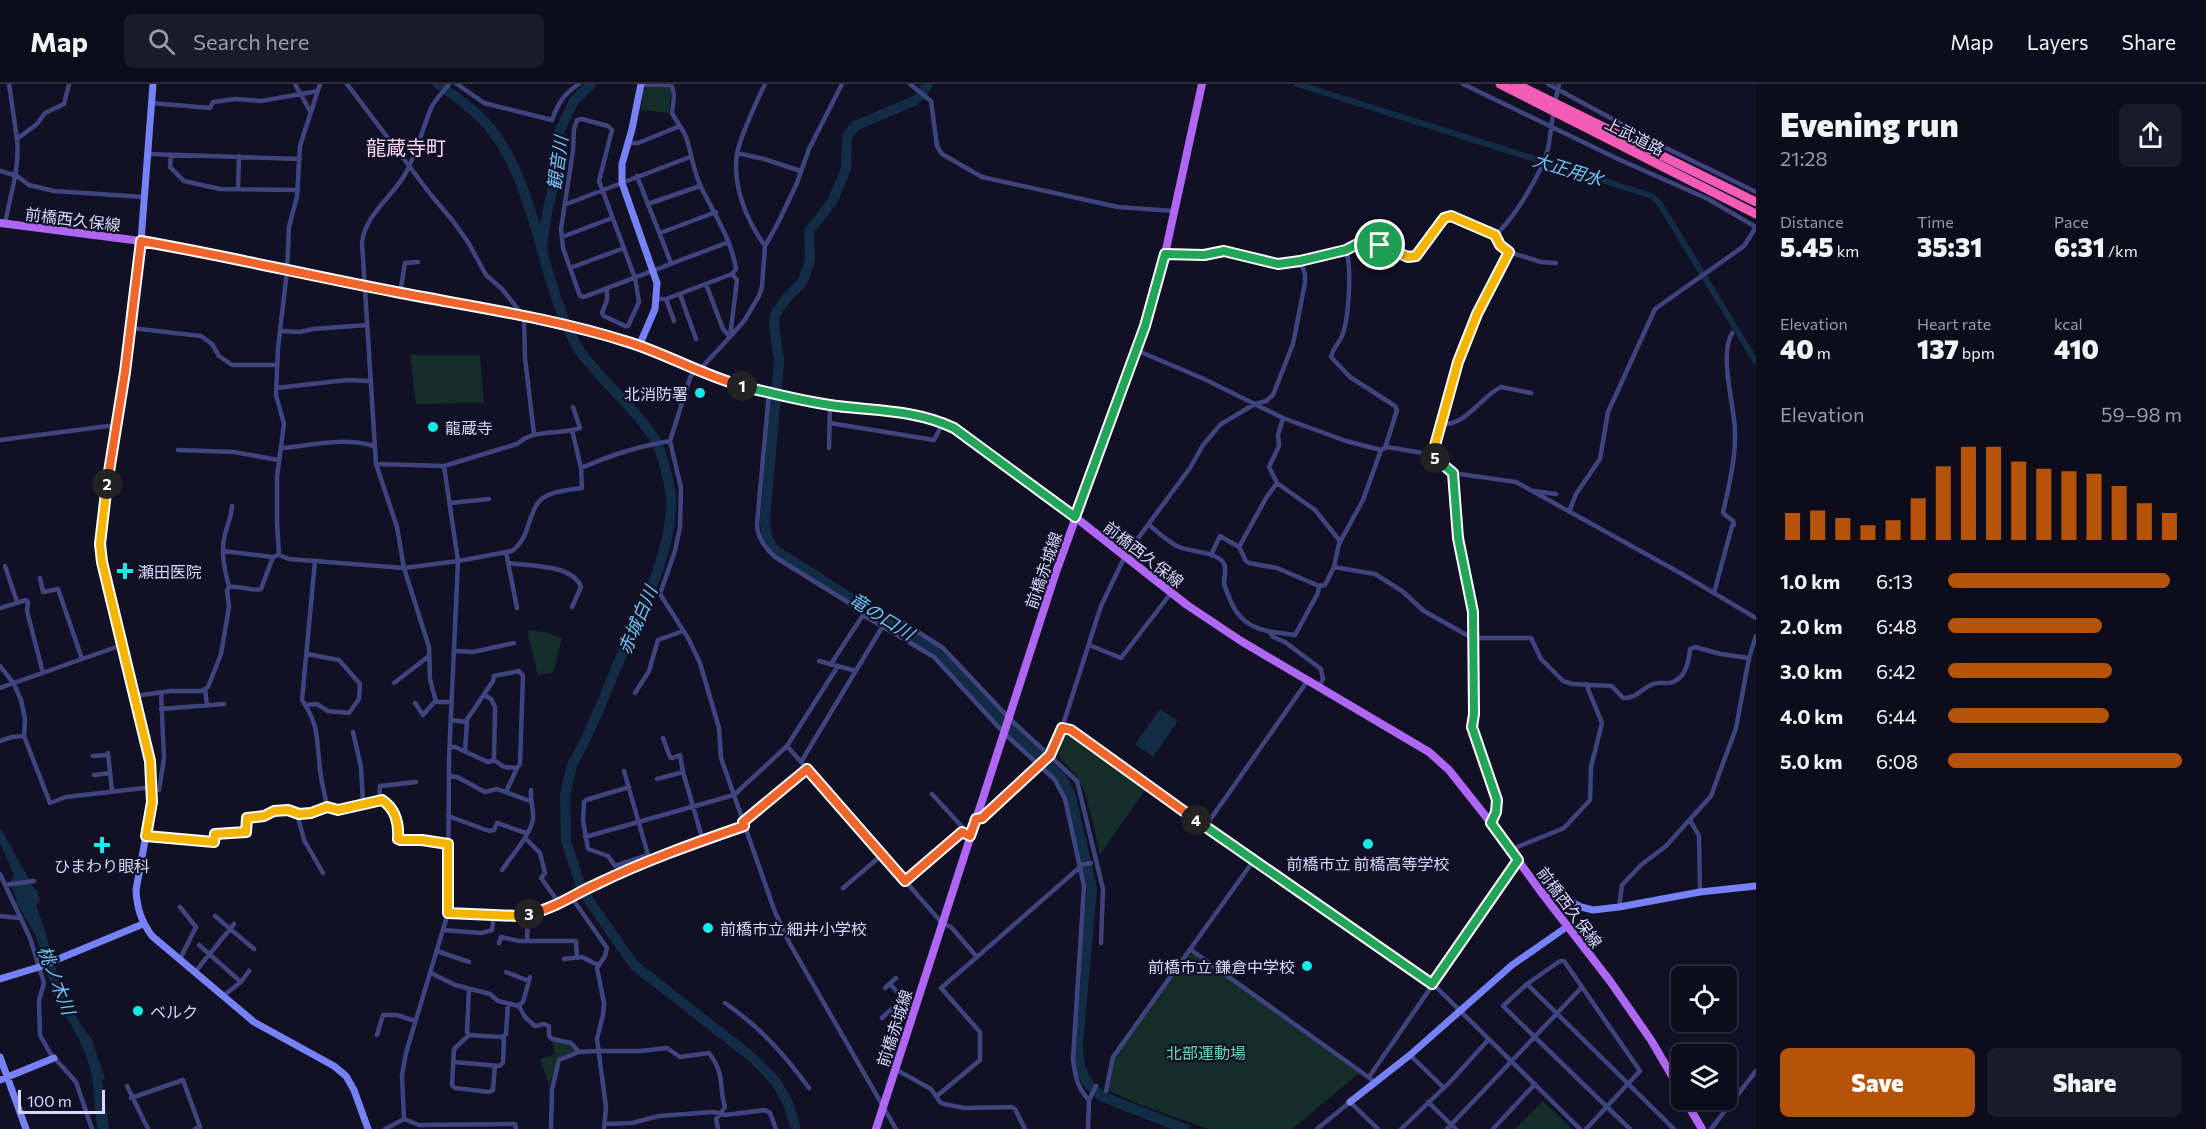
<!DOCTYPE html>
<meta charset="utf-8">
<style>
body{margin:0;font-family:Commissioner,"Noto Sans JP",sans-serif;background:#1b1a28;color:#f1f3f6;height:100vh;display:flex;flex-direction:column;font-size:22px;white-space:nowrap}
*{box-sizing:border-box;margin:0}
p{font-size:20px;color:#9a9ba3}
.icon{flex:none;width:33px;height:33px;fill:none;stroke:currentColor;stroke-width:2;stroke-linecap:round;stroke-linejoin:round}
.map{position:relative;flex:1;overflow:hidden}
.side{display:flex;flex-direction:column;background:#0d0c1b;width:450px}
.side>*{flex:none}
.controls{position:absolute;left:1671px;top:882px;display:grid;gap:12px}
.controls a{display:grid;place-items:center;width:66px;height:66px;border-radius:9px;background:#0d0c1b;box-shadow:0 2px 4px #0004,0 0 0 2px #2d2c3a;font-size:30px}
.scale{position:absolute;left:18px;bottom:15px;width:87px;box-sizing:border-box;padding-left:6px;border:3px solid #d6d7fc;border-top:0;font-size:16px;line-height:21px;white-space:nowrap;color:#d6d7fc;-webkit-text-stroke:4px #111024;paint-order:stroke}
.pin{position:absolute;display:grid;place-items:center;width:51px;height:51px;color:#fff;margin:-26px;border:3px solid #fff;border-radius:50%;box-shadow:0 2px 6px #0007}
.km{position:absolute;width:30px;height:30px;margin:-15px;border-radius:50%;background:#222;color:#fff;font-size:16px;line-height:30px;text-align:center}
.round{display:grid;place-items:center;flex:none;width:63px;height:63px;border-radius:9px;background:#1b1a28}
.summary{display:flex;align-items:center;justify-content:space-between;height:102px;padding:0 24px}
h1{font-size:33px;font-weight:800;line-height:45px}
.figures{display:grid;grid-template-columns:repeat(3,1fr);gap:9px;height:102px;padding:6px 24px}
.figures div{display:grid;align-content:center}
.figures b{font-size:26px;font-weight:800}
.figures small{font-size:16px;font-weight:400}
.figures p{font-size:16px}
.chart{height:168px;padding:12px 24px}
.chart p{display:flex;justify-content:space-between}
.chart svg{width:100%;height:108px;margin-top:6px;stroke:#b45309;stroke-width:6}
.button{display:flex;gap:12px;margin-top:auto;padding:12px 24px}
.button a{flex:1;height:69px;border-radius:9px;background:#b45309;color:#fff;font-size:24px;font-weight:800;line-height:69px;text-align:center}
.button a+a{background:#1b1a28;color:#f1f3f6}
ul{padding:0 24px;list-style:none;font-size:20px}
li{display:grid;grid-template-columns:96px 72px 1fr;align-items:center;height:45px}
li i{height:15px;border-radius:8px;background:#b45309}
header{display:flex;align-items:center;gap:36px;box-sizing:border-box;height:84px;padding:0 30px;background:#0d0c1b;border-bottom:2px solid #2d2c3a}
header strong{font-size:28px}
nav{display:flex;gap:33px;margin-inline-start:auto;font-size:21px}
.search{width:420px;height:54px;background:#1b1a28;display:flex;align-items:center;gap:15px;box-sizing:border-box;padding:0 21px;border-radius:9px;color:#9a9ba3;font-size:22px}
main{display:flex;flex:1;min-height:0}
.map>svg:first-child{display:block}
.green{fill:#142d29}
.water{fill:#122c46}
.lines{fill:none;stroke-linecap:round;stroke-linejoin:round}
.canal{stroke:#122c46;stroke-width:6}
.river{stroke:#122c46;stroke-width:10}
.street{stroke:#3f447f;stroke-width:4.5}
.secondary{stroke:#7581f4;stroke-width:7}
.primary{stroke:#ae66f3;stroke-width:8}
.highway{stroke:#f25bb6;stroke-width:9}
.split-1-casing{stroke:#fff;stroke-width:12}
.split-2-casing{stroke:#fff;stroke-width:12}
.split-3-casing{stroke:#fff;stroke-width:12}
.split-4-casing{stroke:#fff;stroke-width:12}
.split-5-casing{stroke:#fff;stroke-width:12}
.split-6-casing{stroke:#fff;stroke-width:12}
.split-1{stroke:#22a559;stroke-width:8}
.split-2{stroke:#f0652b;stroke-width:8}
.split-3{stroke:#f5b400;stroke-width:8}
.split-4{stroke:#f0652b;stroke-width:8}
.split-5{stroke:#22a559;stroke-width:8}
.split-6{stroke:#f5b400;stroke-width:8}
.poi-dot{fill:#12ece8;stroke:#111024;stroke-width:2}
.labels{text-anchor:middle;dominant-baseline:central;stroke-width:4.5;stroke-linejoin:round;paint-order:stroke}
.street-label{font-size:16px;fill:#d6d7fc;stroke:#111024}
.poi-label{font-size:16px;fill:#d6d7fc;stroke:#111024;text-anchor:start}
.park-label{font-size:16px;fill:#68d7ae;stroke:#111024}
.water-label{font-size:18px;font-style:italic;fill:#6dc5f4;stroke:#111024}
.quarter-label{font-size:20px;fill:#fcd8f3;stroke:#111024}
</style>
<header>
<strong>Map</strong>
<div class="search"><svg class="icon" aria-label="search" viewBox="0 0 24 24"><circle cx="10" cy="10" r="6"/><path d="M15 15l6 6"/></svg>Search here</div>
<nav><a>Map</a><a>Layers</a><a>Share</a></nav>
</header>
<main>
<div class="map">
<svg width="1756" height="1045" viewBox="0 0 1756 1045">
<rect width="100%" height="100%" fill="#111024"/>
<path class="green" d="M668 3 671 6 669 29 641 26 643 7 646 4Z
M410 271H480L484 319 416 320Z
M527 546 546 548 562 555 553 589 538 591Z
M1065 652H1070L1145 706 1100 771C1094 746 1091 719 1079 696 1074 686 1062 680 1058 670Z
M1189 870H1194L1359 989 1292 1045H1208L1139 1020 1107 1006 1114 974Z
M552 958 566 959 577 968 558 975 549 1002 540 975 555 970Z
M1543 1017 1572 1045H1515Z"/>
<path class="water" d="M1160 625 1178 637 1153 673 1135 660Z
M0 743 34 804 38 807 37 809 40 816 36 822 42 838 62 905 82 943 91 954 105 995 102 996 109 1045H98C94 1027 95 1008 91 989 88 972 71 934 58 924L36 852 16 818 17 816 10 799 14 791 0 759Z"/>
<g class="lines">
<path class="canal" d="M1297 0 1652 112 1660 120 1756 278"/>
<path class="river" d="M438 0C456 13 475 26 490 44 537 101 540 195 576 261 581 271 591 280 598 289 616 310 639 330 654 354 662 367 670 400 671 415 673 469 638 533 617 582 603 615 590 650 572 681L565 711 566 757 581 803 590 818 634 881 753 974 776 998 788 1019 796 1045
M928 0 920 12 914 17 855 42 847 53 846 85 832 118 809 147 810 176 803 197 785 216 775 230 774 242 779 277 765 436 767 454 775 466 894 542 938 567 999 634 1062 694 1070 709 1092 804 1078 959C1078 983 1082 999 1103 1013L1185 1045
M542 162 546 134 557 85 559 48 574 17 591 0"/>
<path class="street" d="M9 0 17 55
M295 0 310 27
M320 0 300 62 297 112 289 143 287 187 278 264 276 311 284 340 277 393V438L279 471 289 475 404 484 458 477 512 467C529 454 527 436 537 420 545 407 568 406 582 404L581 384 572 346C552 350 532 346 517 360L444 382 376 380
M347 0 431 111 453 137 468 158 486 191 502 205 524 233 525 274 534 350
M449 0C444 7 436 15 432 22 422 45 417 70 404 92 390 115 366 130 362 158L376 380 397 443 404 484 429 563 430 595 436 618H452
M457 0 484 19 552 36C558 19 564 10 579 0
M842 0 809 65 797 99 778 139 765 162 762 203 759 212 744 237 730 253 703 282 695 286 690 294 670 357 681 404 680 443 675 467 660 510 688 554 700 579 719 644 721 674 775 828 790 860 896 1045
M910 0 931 17 937 62 942 70 982 93 1118 123 1174 127
M1463 0 1618 75 1708 115 1756 143
M1548 0 1662 62 1756 108
M641 1H671C676 9 673 20 672 29 676 37 683 45 686 53 692 70 693 87 701 103 714 130 731 154 736 185L732 190 666 215H657
M1556 14 1559 0
M152 19 210 24 213 18 235 15 261 17 318 7
M628 59H638L680 42
M737 69 764 75 801 87
M148 70 300 75
M171 71 170 83 184 97 220 105 298 106
M0 87 17 92 29 101 54 107 144 113
M637 92 671 179
M238 105 239 72
M648 120 700 102
M564 121 690 73
M5 140C10 111 20 85 17 55L37 40 45 29 64 20 69 0
M660 149 716 128
M1495 151C1514 135 1541 90 1548 65 1550 54 1551 43 1553 32
M562 153 612 134
M765 162C747 137 732 102 737 70 739 56 758 14 765 0
M1346 166C1352 183 1349 235 1342 252 1339 259 1333 264 1331 273L1350 293 1395 322 1397 326 1385 364
M1509 168 1541 178 1556 179
M1165 170 1204 171 1224 167 1278 180 1300 177 1346 166 1359 159H1374L1408 173 1416 172 1444 134 1451 132 1495 151 1500 161 1509 168 1477 230 1458 278 1434 365 1429 370
M570 184 624 164
M706 200 723 245 730 253
M607 205V216L602 229 604 232 625 242H628L639 218 635 194 599 97 612 46 608 42 582 35 577 36 574 45 573 67 561 145 563 164 580 212 584 213C632 195 680 176 729 158
M400 209 405 179 418 178
M680 210 696 255
M666 215 674 237
M131 244 201 252 212 260 219 272 232 281H277
M280 247 300 248 313 245 367 241
M730 253 737 196 732 190
M1136 266 1204 295 1283 334 1346 357 1381 366 1387 363 1429 370 1453 389 1516 398 1682 490 1756 534
M276 304 347 296 371 297
M769 309 757 440C757 454 765 464 775 473L862 527 863 531 934 573 1004 649 1055 696 1065 715 1084 802 1073 975C1075 991 1077 1004 1089 1016
M1283 334 1278 351 1279 362 1269 383 1277 399 1315 426 1340 457
M830 339 934 356 943 339
M1441 340C1467 342 1481 312 1501 303L1531 309
M572 346 580 344 573 323
M0 356 108 342 116 344
M282 364C313 361 343 353 374 362
M829 364 830 321
M178 366 234 368 278 376
M581 384C614 370 636 363 670 357
M1453 389 1458 454 1473 528 1474 630 1472 643 1497 716 1496 727 1491 739
M1534 407 1556 410
M450 419 489 415
M1569 428 1576 410 1600 375 1608 328 1655 225 1744 162 1756 143
M1149 441C1158 448 1168 458 1179 463 1191 468 1213 467 1222 477 1228 483 1224 493 1224 499 1225 504 1227 508 1229 513 1241 546 1264 547 1295 551L1318 509 1319 502 1325 501 1334 483 1339 460 1363 416 1381 366
M1239 463 1266 414 1277 399
M223 467 273 473 276 472
M506 468 517 524
M1211 471 1220 452 1239 463 1246 477 1249 479 1277 484 1319 502
M315 477 302 616C320 643 316 654 320 685 321 697 325 710 327 723
M508 479C527 482 573 480 581 503L572 523
M5 482 17 518
M1334 483 1375 490 1402 507 1424 527 1472 554H1531L1541 575 1563 597 1572 600 1612 602 1623 614C1636 615 1642 604 1653 600 1660 597 1667 601 1673 598 1686 593 1689 577 1690 565L1695 563 1721 570 1749 574
M40 494 43 508 58 505 82 575
M229 503C242 501 251 508 261 505L273 473
M1714 509 1732 442 1734 441 1733 437 1723 429C1729 401 1736 374 1735 346 1734 320 1719 272 1732 249
M0 524 26 516 28 518 27 527 43 589
M1269 547 1273 553 1285 558 1321 585 1323 595 1319 602
M1089 561 1121 574 1171 509
M455 567 473 568 514 559
M819 577 856 587
M831 580 863 531
M0 582 14 600 21 616 25 635 24 652 50 719 66 713 153 703
M394 599 429 572
M0 604 122 561
M205 605 207 621
M635 609 649 587 658 556 683 547
M484 611 491 615 495 623 494 676
M134 612 171 607H202L208 603 221 570 229 523 227 507 229 503C225 487 221 471 224 455 226 442 231 437 232 422
M415 619 423 631 436 616
M306 621 317 620 328 627 349 629 359 615 360 600 339 576 307 570
M161 625 224 620
M451 636 467 638 465 667
M1062 644 1071 646 1205 743 1433 900 1580 1045
M353 648 361 683 363 719
M663 654 670 673 673 674 680 671 683 688
M0 657 12 653 24 652
M787 662 942 839 951 843 977 873 1080 783
M450 663H455L488 678 494 676 504 683 517 684 520 680 523 592 519 587 494 592 493 597 466 637
M108 669 112 707
M93 672 108 671
M801 678 890 530 943 564 1009 634 1077 697 1103 805 1101 859
M624 687 648 771
M94 691 110 689
M449 692 457 693 485 708 497 705 530 717
M657 695 683 688 703 757
M629 703 586 716 584 718 583 736 588 765 608 772 615 782 648 771
M152 706H159L164 674 161 608
M506 708 517 684
M932 710 964 745 962 748
M379 717 380 702 416 698
M297 729 304 756 323 789
M448 732 489 747 494 746 497 739 526 749
M976 735 982 734 1050 671 1062 644 1101 522 1125 472 1190 384 1203 361 1221 340 1255 320 1266 317 1273 311 1293 260 1305 199V190L1300 177
M1690 736 1699 752 1700 808
M743 738 807 685
M1205 743 1308 596
M146 752 214 758 215 750 246 748 247 734 264 732 274 727 288 726 299 730 311 729 327 723 338 726 382 716C395 725 399 739 398 755L400 756H422L448 760
M585 753 734 711 787 662 838 582
M525 754 540 769 545 789 541 794 559 819
M1510 766 1564 744 1590 716 1591 683 1602 639 1586 600
M1080 781 1091 779
M502 786C511 773 531 750 533 735 534 725 530 717 531 706
M0 790 30 854 44 899 39 916 40 951 50 969 76 998 92 1045
M905 797 962 748 970 752
M5 801 34 797
M843 804 882 771
M572 814 607 864 605 872 597 884 604 919 603 931 597 955 606 1023 604 1045
M1619 823 1622 801 1641 781 1666 762 1711 712 1736 644 1749 574 1756 552
M448 829 518 832 538 828 572 814 597 800 744 742
M0 832 20 834
M215 832 254 865
M443 846 481 849 492 846 494 831
M527 856 528 830
M499 859 501 853 519 857H576L577 874
M199 861 241 898
M1190 865 1371 995
M437 867 469 878
M180 875 196 843 180 823
M564 875 582 873 598 881
M195 888 234 840
M506 888 529 897
M431 889 455 901 490 910 498 917 519 922 525 933 535 942 544 940 549 942V952L552 955 571 959 579 968
M890 900 909 921 915 923
M1527 900 1674 1045
M885 904 896 894
M469 905 467 948 469 951 502 953 506 950 508 920
M223 912 241 898 249 887
M725 919C760 943 784 970 809 1004
M518 922 523 918 530 893
M882 934 903 915
M377 951 383 931H397L415 937
M469 951 454 965 452 1001 455 1004 489 1008 493 1006 495 982
M1410 971 1444 1004
M454 978 499 982 503 979 504 952
M895 985 931 1005 940 1018 944 1020 964 1024 1012 1023 1015 1025 1025 1045
M1369 993 1519 776
M127 1002 148 1045
M1106 1007 1113 973 1254 776
M937 1012 980 976V948L941 904 977 873
M131 1014 183 996 200 1043 195 1045
M1428 1018 1456 1045
M404 1035 402 991 406 969 448 829 449 674 458 477 444 382
M404 1035 419 1041 515 1040 516 1045
M605 1040 632 1039 659 1032 713 1028 725 1031 765 1026 770 1029 776 1045
M385 1045 404 1035
M551 1045 552 1005 559 976 579 968 597 967H640L667 964 680 973 709 969C726 992 718 1000 725 1023L716 1035 718 1045
M1088 1045 1089 1016 1096 1002
M1317 1045 1350 1018 1378 1045
M1401 1045 1449 999 1489 955
M1447 1045 1582 903
M1493 1045 1535 1000
M1586 1045C1604 1026 1622 1006 1640 987L1564 877H1560L1527 900 1503 922C1545 963 1587 1004 1630 1045
M1711 1045 1756 987"/>
<path class="secondary" d="M153 0 141 157 125 288 103 423 100 460 102 479 150 677 152 718 136 806C137 824 141 837 152 852L254 938 334 982 346 992 354 1006 368 1045
M639 262 655 225 657 199 622 99V80L632 45 641 0
M1541 808 1561 812 1581 823 1593 826 1619 823 1700 808 1756 802
M0 895 39 883 143 840
M0 973 26 1045
M0 996 54 974
M1350 1018 1410 971 1512 881 1568 842"/>
<path class="primary" d="M0 139 141 157 239 174 287 187 524 233 628 258 716 295 771 309 822 320 916 331 937 336 954 344 1075 433 1187 521 1241 557 1429 668 1449 686 1491 739 1541 808 1610 897 1651 956 1682 1009
M1685 1016 1702 1045
M876 1045 1055 491 1145 242 1165 170 1202 0"/>
<path class="highway" d="M1500 0 1756 130
M1516 0 1756 118"/>
</g>
<g class="lines">
<defs>
<path id="split-1" d="M742 302C774 310 805 318 837 322 877 327 917 326 954 344L1075 433 1145 242 1165 170 1204 171 1224 167 1278 180 1300 177 1346 166 1359 159H1374L1380 161"/>
<path id="split-2" d="M107 400 125 288 141 157C227 172 311 192 396 208 473 223 553 234 628 258 667 270 702 291 742 302"/>
<path id="split-3" d="M107 400 100 460 102 478 150 677 152 718 146 752 214 758 215 750 246 748 247 734 264 732 274 727 288 726 299 730 311 729 327 723 338 726 382 716C396 725 399 739 398 755L400 756H422L448 760V829L518 832 529 830"/>
<path id="split-4" d="M529 830C554 825 574 810 597 800 644 777 695 759 744 742L743 738 807 685 905 797 962 748 970 752 976 735 982 734 1050 671 1062 644 1071 646 1196 736"/>
<path id="split-5" d="M1196 736 1432 900 1518 776 1491 739 1496 728 1497 716 1472 643 1474 630 1473 528 1458 454 1453 389 1435 374"/>
<path id="split-6" d="M1380 161 1408 173 1416 172 1444 134 1451 132 1495 151 1500 161 1509 168 1477 230 1458 278 1434 365 1429 370 1435 374"/>
</defs>
<use href="#split-1" class="split-1-casing"/>
<use href="#split-2" class="split-2-casing"/>
<use href="#split-3" class="split-3-casing"/>
<use href="#split-4" class="split-4-casing"/>
<use href="#split-5" class="split-5-casing"/>
<use href="#split-6" class="split-6-casing"/>
<use href="#split-1" class="split-1"/>
<use href="#split-2" class="split-2"/>
<use href="#split-3" class="split-3"/>
<use href="#split-4" class="split-4"/>
<use href="#split-5" class="split-5"/>
<use href="#split-6" class="split-6"/>
</g>
<g class="poi-dot">
<circle cx="700" cy="309" r="6"/>
<circle cx="433" cy="343" r="6"/>
<path d="M122 478h6v6h6v6h-6v6h-6v-6h-6v-6h6z"/>
<circle cx="1368" cy="760" r="6"/>
<path d="M99 752h6v6h6v6h-6v6h-6v-6h-6v-6h6z"/>
<circle cx="708" cy="844" r="6"/>
<circle cx="1307" cy="882" r="6"/>
<circle cx="138" cy="927" r="6"/>
</g>
<g class="labels">
<g class="street-label">
<text transform="translate(1635 52) rotate(27)">上武道路</text>
<text transform="translate(73 135) rotate(7)">前橋西久保線</text>
<text transform="translate(1144 470) rotate(38)">前橋西久保線</text>
<text transform="translate(1043 486) rotate(-71)">前橋赤城線</text>
<text transform="translate(1570 823) rotate(53)">前橋西久保線</text>
<text transform="translate(894 944) rotate(-72)">前橋赤城線</text>
</g>
<g class="poi-label">
<text x="688" y="309" text-anchor="end">北消防署</text>
<text x="445" y="343">龍蔵寺</text>
<text x="138" y="487">瀬田医院</text>
<text x="1368" y="779" text-anchor="middle">前橋市立 前橋高等学校</text>
<text x="102" y="781" text-anchor="middle">ひまわり眼科</text>
<text x="720" y="844">前橋市立 細井小学校</text>
<text x="1295" y="882" text-anchor="end">前橋市立 鎌倉中学校</text>
<text x="150" y="927">ベルク</text>
</g>
<g class="park-label">
<text x="1206" y="968">北部運動場</text>
</g>
<g class="water-label">
<text transform="translate(557 79) rotate(-82)">観音川</text>
<text transform="translate(1568 85) rotate(17)">大正用水</text>
<text transform="translate(882 532) rotate(32)">竜の口川</text>
<text transform="translate(637 536) rotate(-67)">赤城白川</text>
<text transform="translate(57 896) rotate(69)">桃ノ木川</text>
</g>
<g class="quarter-label">
<text x="406" y="63">龍蔵寺町</text>
</g>
</g>
</svg>
<div class="controls">
<a><svg class="icon" aria-label="locate" viewBox="0 0 24 24"><circle cx="12" cy="12" r="6"/><path d="M12 2v4M12 18v4M2 12h4M18 12h4"/></svg></a>
<a><svg class="icon" aria-label="layers" viewBox="0 0 24 24"><path d="M12 4l9 5-9 5-9-5zM3 14l9 5 9-5"/></svg></a>
</div>
<div class="scale">100 m</div>
<div class="pin" style="left:1380px;top:161px;background:#1e9e55"><svg class="icon" aria-label="arrive" viewBox="0 0 24 24"><path d="M6 21V4h12l-3 4 3 4H6"/></svg></div>
<b class="km" style="left:742px;top:302px">1</b>
<b class="km" style="left:107px;top:400px">2</b>
<b class="km" style="left:529px;top:830px">3</b>
<b class="km" style="left:1196px;top:736px">4</b>
<b class="km" style="left:1435px;top:374px">5</b>
</div>
<section class="side">
<div class="summary"><div><h1>Evening run</h1><p>21:28</p></div><a class="round"><svg class="icon" aria-label="share" viewBox="0 0 24 24"><path d="M12 15V3M7 8l5-5 5 5M5 13v7h14v-7"/></svg></a></div>
<div class="figures">
<div><p>Distance</p><b>5.45<small> km</small></b></div>
<div><p>Time</p><b>35:31</b></div>
<div><p>Pace</p><b>6:31<small> /km</small></b></div>
</div>
<div class="figures">
<div><p>Elevation</p><b>40<small> m</small></b></div>
<div><p>Heart rate</p><b>137<small> bpm</small></b></div>
<div><p>kcal</p><b>410</b></div>
</div>
<div class="chart"><p><span>Elevation</span>59–98 m</p>
<svg viewBox="0 0 160 44" preserveAspectRatio="none"><path d="M5 44V33M15 44V32M25 44V35M35 44V38M45 44V36M55 44V27M65 44V14M75 44V6M85 44V6M95 44V12M105 44V15M115 44V16M125 44V17M135 44V22M145 44V29M155 44V33"/></svg>
</div>
<ul>
<li><b>1.0 km</b>6:13<i style="width:95%"></i></li>
<li><b>2.0 km</b>6:48<i style="width:66%"></i></li>
<li><b>3.0 km</b>6:42<i style="width:70%"></i></li>
<li><b>4.0 km</b>6:44<i style="width:69%"></i></li>
<li><b>5.0 km</b>6:08<i style="width:100%"></i></li>
</ul>
<div class="button"><a>Save</a><a>Share</a></div>
</section>
</main>
